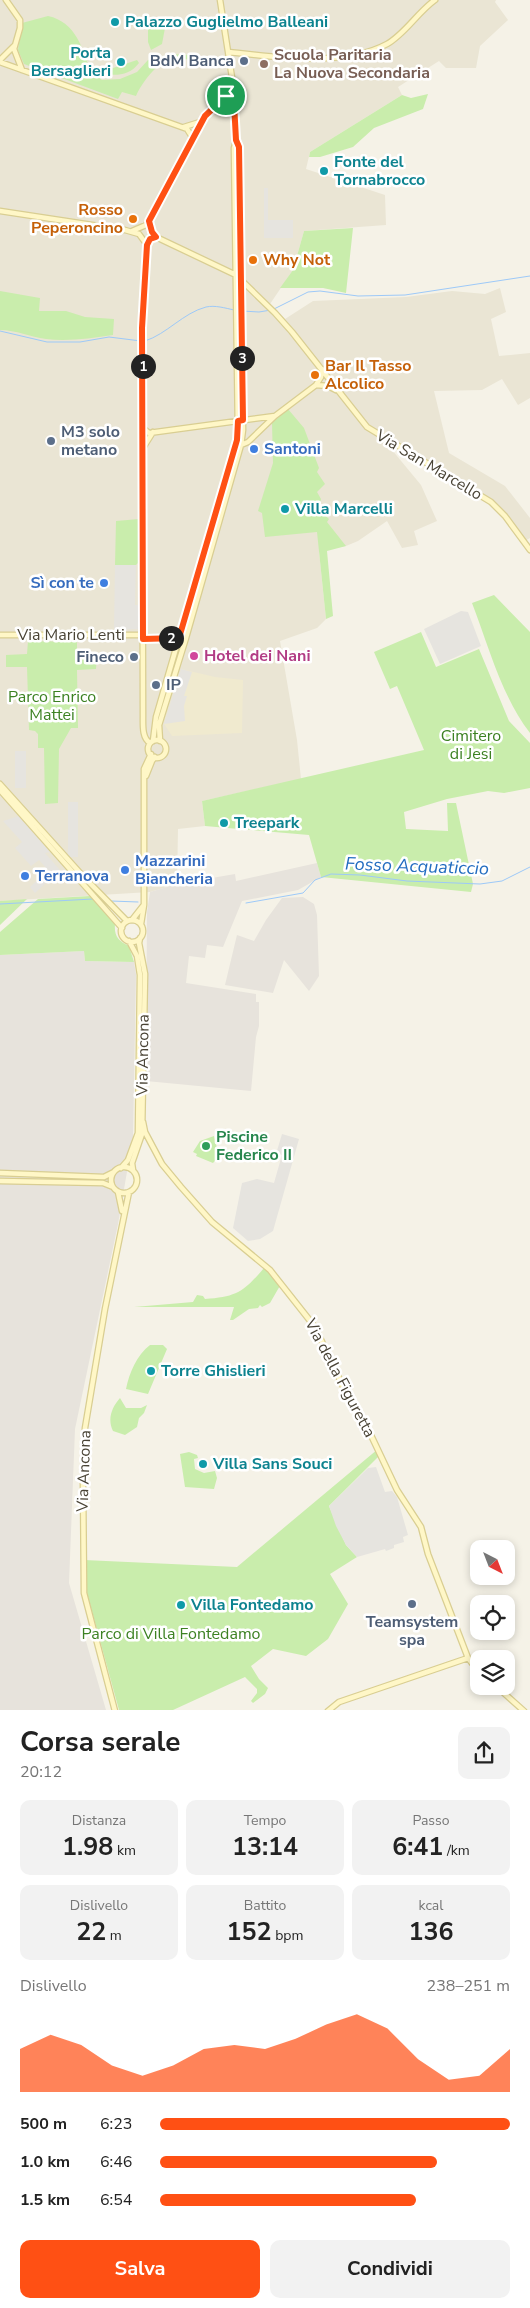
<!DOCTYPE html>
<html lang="it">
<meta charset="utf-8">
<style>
body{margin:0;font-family:"Nunito Sans",sans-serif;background:#f2f2f2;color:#222;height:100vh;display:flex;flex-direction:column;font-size:19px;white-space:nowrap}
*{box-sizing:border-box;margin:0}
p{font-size:16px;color:#767676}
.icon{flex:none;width:28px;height:28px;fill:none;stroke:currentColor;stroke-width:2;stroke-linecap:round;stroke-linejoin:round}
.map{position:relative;height:1710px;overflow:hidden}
.side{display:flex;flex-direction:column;background:#fff;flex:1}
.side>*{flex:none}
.needle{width:32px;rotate:138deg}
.tools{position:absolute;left:470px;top:1540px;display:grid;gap:10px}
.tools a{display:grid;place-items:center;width:45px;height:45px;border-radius:10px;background:#fff;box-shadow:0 2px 8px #0003;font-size:25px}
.pin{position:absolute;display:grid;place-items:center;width:42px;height:42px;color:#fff;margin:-21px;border:2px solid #fff;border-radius:50%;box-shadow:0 1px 5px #0007}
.km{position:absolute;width:25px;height:25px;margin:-12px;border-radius:50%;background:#222;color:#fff;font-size:14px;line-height:25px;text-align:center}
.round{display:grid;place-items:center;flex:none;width:52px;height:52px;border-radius:10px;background:#f2f2f2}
.overview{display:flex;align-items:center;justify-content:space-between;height:85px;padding:0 20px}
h1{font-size:28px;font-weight:700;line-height:38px}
.metrics{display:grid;grid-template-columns:repeat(3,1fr);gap:8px;height:85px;padding:5px 20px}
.metrics div{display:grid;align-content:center;border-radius:10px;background:#f2f2f2;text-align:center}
.metrics b{font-size:25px;font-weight:700}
.metrics small{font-size:14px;font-weight:400}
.metrics p{font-size:14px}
.chart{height:140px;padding:10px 20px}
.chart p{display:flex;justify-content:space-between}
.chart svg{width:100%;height:90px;margin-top:5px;fill:#ff5014;opacity:.7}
.action{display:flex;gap:10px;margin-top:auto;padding:10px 20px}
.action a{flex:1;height:58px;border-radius:10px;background:#ff5014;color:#fff;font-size:20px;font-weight:700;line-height:58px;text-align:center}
.action a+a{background:#f2f2f2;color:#222}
ul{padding:0 20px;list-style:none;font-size:16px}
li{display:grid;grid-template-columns:80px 60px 1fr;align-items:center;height:38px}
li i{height:12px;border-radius:6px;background:#ff5014}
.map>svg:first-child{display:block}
.residential{fill:#eae5d4}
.industrial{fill:#e7e3dc}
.education{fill:#f0eacf}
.green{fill:#c9edac}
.parking{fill:#e6e4df}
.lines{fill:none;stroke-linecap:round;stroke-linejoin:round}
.stream{stroke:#9dc9f8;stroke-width:1}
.secondary-casing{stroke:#d9ce92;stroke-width:7}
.secondary{stroke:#fff7c7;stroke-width:4.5}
.route-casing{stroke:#fff;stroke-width:10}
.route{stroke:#ff5014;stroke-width:6}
.culture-dot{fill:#0f9aa8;stroke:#fff;stroke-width:2}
.service-dot{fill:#5c6f8a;stroke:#fff;stroke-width:2}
.education-dot{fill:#8d6e63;stroke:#fff;stroke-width:2}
.food-dot{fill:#e8710a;stroke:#fff;stroke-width:2}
.shop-dot{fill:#3f7fe0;stroke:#fff;stroke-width:2}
.hotel-dot{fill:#d1479c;stroke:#fff;stroke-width:2}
.leisure-dot{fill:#2e9e5b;stroke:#fff;stroke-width:2}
.labels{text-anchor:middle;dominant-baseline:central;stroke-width:5;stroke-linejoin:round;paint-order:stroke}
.culture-label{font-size:16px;font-weight:bold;fill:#0d838f;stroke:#fff;text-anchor:start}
.education-label{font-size:16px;font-weight:bold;fill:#785e54;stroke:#fff;text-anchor:start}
.service-label{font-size:16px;font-weight:bold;fill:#4e5e75;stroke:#fff;text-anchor:end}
.food-label{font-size:16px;font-weight:bold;fill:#c56008;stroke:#fff;text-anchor:start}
.shop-label{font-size:16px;font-weight:bold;fill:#366cbe;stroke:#fff;text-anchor:start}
.street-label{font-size:16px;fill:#494335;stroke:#fff}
.hotel-label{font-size:16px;font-weight:bold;fill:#b23c85;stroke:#fff;text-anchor:start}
.park-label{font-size:16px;fill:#3c8122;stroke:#fff}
.leisure-label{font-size:16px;font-weight:bold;fill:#27864d;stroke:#fff;text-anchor:start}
.water-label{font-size:18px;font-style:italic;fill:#236dc0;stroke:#fff}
</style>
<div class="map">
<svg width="530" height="1711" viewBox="0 0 530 1711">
<rect width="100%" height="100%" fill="#f5f2e7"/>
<path class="residential" d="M0 0H496L495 2 508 20 480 46 476 68H446L439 61 398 87 402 95 310 152 306 169 385 195 386 225 304 231 293 270 270 304 285 319 313 301 406 297 452 291 485 294 500 288 506 312 491 319 499 356 530 353V398L518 405 502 379 482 390 434 391 449 453 505 486 530 518V538L521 543 503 518 486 502 392 445V450L421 485 437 521 414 531 418 545 402 548 387 521 358 541 346 546 319 551 326 619 317 628 280 641 297 740 301 779 202 801 205 826 178 829 177 884 150 892 0 901Z"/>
<path class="industrial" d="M317 863 321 877 298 890 242 901 223 947 207 945 205 958 189 956 186 983 256 994V1002H259V1026L256 1037 251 1091 146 1081 147 912 150 892 177 884 235 874 236 881Z
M303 897 314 904 317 915 319 976 309 991 284 960 273 993 225 985 237 935 254 941 266 920 282 898Z
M84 951 85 961 134 962 136 974 133 1137 118 1224 75 1429 69 1583 106 1710 0 1711V955Z"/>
<path class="education" d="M181 669 215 677 243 680 242 733 172 736 164 724Z"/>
<path class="green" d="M48 16C76 22 83 49 91 73L102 80 120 79 137 72 148 60 171 54 188 55 191 59C184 60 178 58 171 59 158 61 141 84 136 96L122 92 118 99 24 64 18 50 22 23Z
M148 27 165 28 162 44 151 50 148 42Z
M137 60 139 63C130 75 118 76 103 74L104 71Z
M428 94 423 109 374 128 353 147 320 157H309L310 152 402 95 411 98Z
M353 228 346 293 323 288H280L293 270 304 231Z
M0 291 40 298 39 311H66L85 317 114 319 113 335C91 338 68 342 46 339 30 337 16 330 0 330Z
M288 409 304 428 319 468 317 472 325 484 317 492 321 499 318 509 329 519 327 522 346 546 327 551 333 616 326 619 317 532 265 537 262 513 258 511 273 463 272 423Z
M139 519 138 563 136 565H115L116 521Z
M494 595 530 632V733C501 695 489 647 472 603Z
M421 632 436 667 479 649 509 721 530 743V788L504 793 488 791 447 799 404 812 406 829 448 831 447 803H456L473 884 471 892 321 877 309 835 205 826 202 801 424 750 397 686 390 689 374 652Z
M28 641 77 642V654H97L96 669 77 670 78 728H71L59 749 58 803 45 804 44 748H38V734L35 731 29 730 27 667H6V655L27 654Z
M90 896 115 924C114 936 118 941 129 946L134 962 85 961 84 951 0 955V932L38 899Z
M27 899 0 925V901Z
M214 1136 219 1156 213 1163 196 1156 197 1154 193 1152 200 1141Z
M265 1267 281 1284 270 1303 262 1307 260 1305 258 1308 249 1309 233 1320H230L234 1307H134L193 1302 197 1295 203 1296 205 1299C238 1297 244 1291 265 1267Z
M150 1345H163L167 1349 148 1394 126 1389C129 1373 137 1355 150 1345Z
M120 1398 126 1408H141L147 1405 144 1413 139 1418 137 1427 125 1435 113 1431C107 1419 112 1407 120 1398Z
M378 1449 380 1455 329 1506 346 1545 357 1557 330 1574 348 1604 328 1639 306 1656 273 1649 251 1666 259 1679 268 1688 265 1694 253 1703 251 1701 257 1693V1689L245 1677 173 1710H119L87 1593 84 1560 237 1567Z
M189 1452 197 1455 198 1458 194 1459 195 1469 204 1473 215 1471 217 1478 214 1489 185 1487 180 1454Z"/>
<path class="parking" d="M264 188H268V220H293V238H264Z
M115 565H136L135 605H139V629L114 630Z
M461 611 468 612 481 646 440 664 424 629Z
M181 669 192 672 184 696H187L184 706 185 721 164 724Z
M15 751H26V788H15Z
M68 802H78V857H68Z
M19 816 50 852 45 853 60 870 35 893 30 887 48 870 39 860 31 866 15 848 22 842 3 821Z
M282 1134 299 1139 273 1231 260 1239 248 1241 233 1228 242 1183 257 1179 274 1183 282 1155 276 1154Z
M376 1467 385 1492 392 1491 397 1497 408 1535 403 1537 404 1542 394 1545V1548L386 1551 385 1549 357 1557 346 1545 336 1526 329 1506 368 1468Z"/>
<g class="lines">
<path class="stream" d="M274 309 308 292 320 291 358 296 405 295 530 276
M242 311 259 312 271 310
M0 331 47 342H80L109 337 141 341
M145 341C167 334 183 313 206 307 215 305 225 308 234 310
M111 901 138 902
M246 903 303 893 315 880 331 874 360 875 407 881 480 884 502 881 530 867
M0 904 93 899"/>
<defs>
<path id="secondary" d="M6 0 20 20V28L14 49 22 70
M229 52C274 57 345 67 387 44 404 35 418 12 435 0
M0 60 14 46
M0 62 187 129 192 137
M216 106 235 102
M184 127 200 122
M0 211 125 230 139 234 147 245 142 328 143 716C143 726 142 738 150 743
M149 221 152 232 156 237 236 275 275 313 292 332 367 427 491 502 505 516 530 550
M132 231 146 225 205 116 226 96 233 84
M316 385 328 386 336 390
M144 429 149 433 275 416 316 385 321 377 322 369
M241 445 248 442 275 416
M143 448 153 432
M0 635H143
M143 639 179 638
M148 749a9 9 0 1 1 18 0a9 9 0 1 1-18 0Z
M153 741 156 717 238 435 234 148 236 141
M160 741 159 725 186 638 241 445 243 430 239 147 236 140 233 84 220 0
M146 776 152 761 155 757
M0 784 82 875 127 921
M0 790 122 928
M121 931a11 11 0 1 1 22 0a11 11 0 1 1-22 0Z
M132 920 143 906
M141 924 144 905V769L151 754
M143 1122 145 1132 162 1164 181 1187 212 1222 270 1270 315 1327 348 1397 369 1431 397 1490 421 1527 428 1554 468 1658 479 1672
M111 1180a13 13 0 1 1 26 0a13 13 0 1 1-26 0Z
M121 1168 128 1160 138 1133 140 975 137 956 129 941
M133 1170 132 1163 142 1134 145 974 139 943 140 938
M0 1173 104 1177 114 1172
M0 1181 103 1183 113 1187
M118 1192 122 1211
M496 1686 524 1711
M115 1711 84 1593 83 1480 85 1428 105 1309 129 1192
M328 1711 339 1702 468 1658"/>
</defs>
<use href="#secondary" class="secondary-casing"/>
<use href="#secondary" class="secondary"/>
</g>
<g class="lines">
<defs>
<path id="route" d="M233 84 236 140 239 147 243 420 238 421 237 440 179 638 143 639 142 328 147 245 150 239 156 237 152 232 149 221 205 116 226 96Z"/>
</defs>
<use href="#route" class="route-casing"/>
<use href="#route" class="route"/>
</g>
<g class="culture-dot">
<circle cx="115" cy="22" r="5"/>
<circle cx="121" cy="62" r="5"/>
<circle cx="324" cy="171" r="5"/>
<circle cx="285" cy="509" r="5"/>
<circle cx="224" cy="823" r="5"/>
<circle cx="151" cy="1371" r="5"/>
<circle cx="203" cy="1464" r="5"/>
<circle cx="181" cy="1605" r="5"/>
</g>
<g class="service-dot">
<circle cx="244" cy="61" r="5"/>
<circle cx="51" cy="441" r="5"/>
<circle cx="134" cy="657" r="5"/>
<circle cx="156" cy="685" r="5"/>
<circle cx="412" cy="1604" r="5"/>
</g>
<circle class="education-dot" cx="264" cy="64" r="5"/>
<g class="food-dot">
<circle cx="133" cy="219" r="5"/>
<circle cx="253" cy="260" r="5"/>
<circle cx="315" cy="375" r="5"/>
</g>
<g class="shop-dot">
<circle cx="254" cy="449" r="5"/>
<circle cx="104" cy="583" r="5"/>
<circle cx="125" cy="870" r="5"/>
<circle cx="25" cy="876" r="5"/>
</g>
<circle class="hotel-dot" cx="194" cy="656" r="5"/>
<circle class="leisure-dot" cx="206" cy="1146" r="5"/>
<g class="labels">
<g class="culture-label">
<text x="125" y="22">Palazzo Guglielmo Balleani</text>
<text x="111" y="53" text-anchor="end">Porta<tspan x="111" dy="18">Bersaglieri</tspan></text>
<text x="334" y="162">Fonte del<tspan x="334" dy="18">Tornabrocco</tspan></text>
<text x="295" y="509">Villa Marcelli</text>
<text x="234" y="823">Treepark</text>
<text x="161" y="1371">Torre Ghislieri</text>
<text x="213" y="1464">Villa Sans Souci</text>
<text x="191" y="1605">Villa Fontedamo</text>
</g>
<g class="education-label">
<text x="274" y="55">Scuola Paritaria<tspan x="274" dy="18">La Nuova Secondaria</tspan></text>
</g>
<g class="service-label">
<text x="234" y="61">BdM Banca</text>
<text x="61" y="432" text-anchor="start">M3 solo<tspan x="61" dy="18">metano</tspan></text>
<text x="124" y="657">Fineco</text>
<text x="166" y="685" text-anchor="start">IP</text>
<text x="412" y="1622" text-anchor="middle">Teamsystem<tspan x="412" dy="18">spa</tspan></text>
</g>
<g class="food-label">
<text x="123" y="210" text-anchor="end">Rosso<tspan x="123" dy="18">Peperoncino</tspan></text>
<text x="263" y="260">Why Not</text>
<text x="325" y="366">Bar Il Tasso<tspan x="325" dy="18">Alcolico</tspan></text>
</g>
<g class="shop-label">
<text x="264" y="449">Santoni</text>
<text x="94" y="583" text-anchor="end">Sì con te</text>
<text x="135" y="861">Mazzarini<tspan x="135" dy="18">Biancheria</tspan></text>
<text x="35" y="876">Terranova</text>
</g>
<g class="street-label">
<text transform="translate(429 465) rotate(31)">Via San Marcello</text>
<text x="71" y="635">Via Mario Lenti</text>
<text transform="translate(143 1055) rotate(-89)">Via Ancona</text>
<text transform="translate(340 1378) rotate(62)">Via della Figuretta</text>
<text transform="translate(84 1471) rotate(-88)">Via Ancona</text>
</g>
<g class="hotel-label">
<text x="204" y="656">Hotel dei Nani</text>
</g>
<g class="park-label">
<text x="52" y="697">Parco Enrico<tspan x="52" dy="18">Mattei</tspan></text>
<text x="471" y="736">Cimitero<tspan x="471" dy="18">di Jesi</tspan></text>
<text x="171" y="1634">Parco di Villa Fontedamo</text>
</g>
<g class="leisure-label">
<text x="216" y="1137">Piscine<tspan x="216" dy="18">Federico II</tspan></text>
</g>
<g class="water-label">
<text transform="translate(417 866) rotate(2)">Fosso Acquaticcio</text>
</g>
</g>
</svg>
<div class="tools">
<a><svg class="needle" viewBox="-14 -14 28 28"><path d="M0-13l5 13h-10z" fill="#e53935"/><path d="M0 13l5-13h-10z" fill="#767676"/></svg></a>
<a><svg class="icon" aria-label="locate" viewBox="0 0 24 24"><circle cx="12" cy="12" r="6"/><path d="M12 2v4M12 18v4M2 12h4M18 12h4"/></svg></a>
<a><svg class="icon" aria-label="layers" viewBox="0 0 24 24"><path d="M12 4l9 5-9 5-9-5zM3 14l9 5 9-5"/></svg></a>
</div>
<div class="pin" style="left:226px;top:96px;background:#1e9e55"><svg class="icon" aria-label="arrive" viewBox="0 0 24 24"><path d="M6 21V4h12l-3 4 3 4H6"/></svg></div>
<b class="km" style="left:143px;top:366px">1</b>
<b class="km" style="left:171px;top:638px">2</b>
<b class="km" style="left:242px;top:358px">3</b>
</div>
<section class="side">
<div class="overview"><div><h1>Corsa serale</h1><p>20:12</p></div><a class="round"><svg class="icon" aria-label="share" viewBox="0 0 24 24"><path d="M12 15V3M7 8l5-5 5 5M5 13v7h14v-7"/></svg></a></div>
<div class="metrics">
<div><p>Distanza</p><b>1.98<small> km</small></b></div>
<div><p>Tempo</p><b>13:14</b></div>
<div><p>Passo</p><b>6:41<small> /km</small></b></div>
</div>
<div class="metrics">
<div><p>Dislivello</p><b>22<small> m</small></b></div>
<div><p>Battito</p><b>152<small> bpm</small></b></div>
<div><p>kcal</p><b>136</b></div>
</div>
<div class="chart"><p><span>Dislivello</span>238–251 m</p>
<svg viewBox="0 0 160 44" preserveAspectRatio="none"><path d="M0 44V23L10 16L20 21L30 31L40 36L50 31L60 23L70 21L80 23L90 18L100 11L110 6L120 13L130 28L140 38L150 36L160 23V44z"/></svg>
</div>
<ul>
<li><b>500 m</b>6:23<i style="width:100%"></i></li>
<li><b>1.0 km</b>6:46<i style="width:79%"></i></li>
<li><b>1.5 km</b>6:54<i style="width:73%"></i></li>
</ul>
<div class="action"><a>Salva</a><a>Condividi</a></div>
</section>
